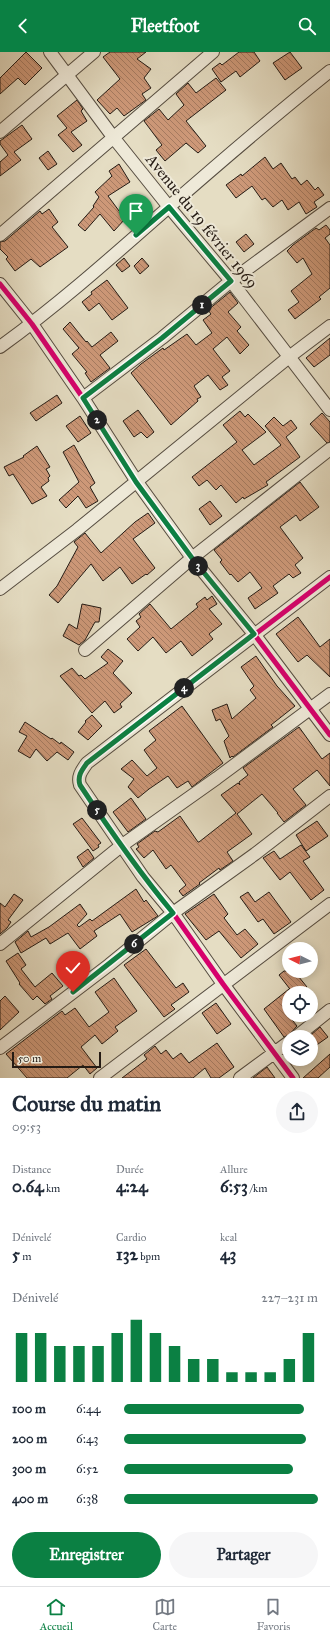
<!DOCTYPE html>
<html lang="fr">
<meta charset="utf-8">
<style>
body{margin:0;font-family:"IM FELL Great Primer",serif;background:#f6f6f7;color:#1f2937;height:100vh;display:flex;flex-direction:column;font-size:15px;white-space:nowrap}
*{box-sizing:border-box;margin:0}
p{font-size:13px;color:#747a83}
.icon{flex:none;width:22px;height:22px;fill:none;stroke:currentColor;stroke-width:2;stroke-linecap:round;stroke-linejoin:round}
.map{position:relative;height:1026px;overflow:hidden}
.panel{display:flex;flex-direction:column;background:#fff;flex:1}
.panel>*{flex:none}
.needle{width:26px;rotate:276deg}
.tools{position:absolute;left:282px;top:890px;display:grid;gap:8px}
.tools a{display:grid;place-items:center;width:36px;height:36px;border-radius:50%;background:#fff;box-shadow:0 2px 10px #0003;font-size:20px}
.scale{position:absolute;left:12px;bottom:10px;width:89px;box-sizing:border-box;padding-left:4px;border:2px solid #251b14;border-top:0;font-size:11px;line-height:14px;white-space:nowrap;color:#251b14;-webkit-text-stroke:3px #eee9d8;paint-order:stroke}
.pin{position:absolute;display:grid;place-items:center;width:34px;height:34px;color:#fff;margin:-41px -17px;border-radius:50% 50% 50% 0;rotate:-45deg;box-shadow:0 0 4px #0007}
.pin .icon{rotate:45deg}
.km{position:absolute;width:20px;height:20px;margin:-10px;border-radius:50%;background:#222;color:#fff;font-size:11px;line-height:20px;text-align:center}
.round{display:grid;place-items:center;flex:none;width:42px;height:42px;border-radius:21px;background:#f6f6f7}
.overview{display:flex;align-items:center;justify-content:space-between;height:68px;padding:0 12px}
h1{font-size:22px;font-weight:800;line-height:30px}
.stats{display:grid;grid-template-columns:repeat(3,1fr);gap:6px;height:68px;padding:4px 12px}
.stats div{display:grid;align-content:center}
.stats b{font-size:17px;font-weight:800}
.stats small{font-size:11px;font-weight:400}
.stats p{font-size:11px}
.chart{height:112px;padding:8px 12px}
.chart p{display:flex;justify-content:space-between}
.chart svg{width:100%;height:72px;margin-top:4px;stroke:#0b8043;stroke-width:6}
.button{display:flex;gap:8px;margin-top:auto;padding:8px 12px}
.button a{flex:1;height:46px;border-radius:24px;background:#0b8043;color:#fff;font-size:16px;font-weight:800;line-height:46px;text-align:center}
.button a+a{background:#f6f6f7;color:#1f2937}
ul{padding:0 12px;list-style:none;font-size:13px}
li{display:grid;grid-template-columns:64px 48px 1fr;align-items:center;height:30px}
li i{height:10px;border-radius:5px;background:#0b8043}
header{display:flex;justify-content:space-between;align-items:center;height:52px;padding:0 12px;background:#0b8043;color:#fff;font-size:18px;font-weight:800}
.tabs{display:flex;justify-content:space-around;align-items:center;height:56px;border-top:1px solid #e0e1e3;background:#fff;font-size:11px;color:#747a83}
.tabs a{display:grid;justify-items:center;gap:2px}
.tabs .on{color:#0b8043}
.map>svg:first-child{display:block}
.building{fill:url(#building-back-hatch);stroke:#251b14}
.lines{fill:none;stroke-linecap:round;stroke-linejoin:round}
.street-casing{stroke:#554c40;stroke-width:14}
.street{stroke:#eee9d8;stroke-width:12}
.cycleway-casing{stroke:#eee9d8;stroke-width:8}
.cycleway{stroke:#d6006c;stroke-width:5}
.route-casing{stroke:#fff;stroke-width:8}
.route{stroke:#0b8043;stroke-width:5}
.labels{text-anchor:middle;dominant-baseline:central;stroke-width:4;stroke-linejoin:round;paint-order:stroke}
.street-label{font-size:16px;fill:#251b14;stroke:#eee9d8}
</style>
<header><svg class="icon" aria-label="back" viewBox="0 0 24 24"><path d="M15 5l-7 7 7 7"/></svg>Fleetfoot<svg class="icon" aria-label="search" viewBox="0 0 24 24"><circle cx="10" cy="10" r="6"/><path d="M15 15l6 6"/></svg></header>
<div class="map">
<svg width="330" height="1026" viewBox="0 0 330 1026">
<defs>
<pattern id="building-back-hatch" width="6" height="6" patternUnits="userSpaceOnUse"><rect width="6" height="6" fill="#cd9878"/><path d="M-1 5l2 2M0 0l6 6M5-1l2 2" fill="none" stroke="#a67b61"/></pattern>
</defs>
<rect width="100%" height="100%" fill="#e5ddc3"/>
<filter id="stains"><feTurbulence type="fractalNoise" baseFrequency=".005" numOctaves="4"/><feColorMatrix values="0 0 0 0 .2 0 0 0 0 .09 0 0 0 0 .02 0 0 0 .5 -.17"/></filter>
<radialGradient id="worn" r=".72"><stop offset=".6" stop-color="#630" stop-opacity="0"/><stop offset="1" stop-color="#630" stop-opacity=".3"/></radialGradient>
<path class="building" d="M26 0 42 16 25 33 18 26 0 42V26Z
M110 0H146L137 7 151 17 144 26 151 36 142 42 146 48 124 64 117 56 110 62 97 48 120 27 103 5Z
M239 0H254L260 9 240 25 236 19 221 30 212 17 220 11 222 13Z
M290 0 302 16 285 28 273 11Z
M216 26 226 38 186 69 206 94 198 101 186 91 165 109 156 98 162 93 144 69 159 57 168 68 184 53 176 42 188 31 196 41Z
M77 48 83 57 81 59 87 69 71 80 82 93 73 100 58 83 67 76 57 64Z
M22 73 32 87 14 100 21 108 0 124V110L8 103 0 92V89Z
M48 99 57 112 48 118 39 106Z
M265 105 273 117 281 111 292 127 295 125 301 133 307 128 315 138 318 135 324 143 314 150 317 155 306 162 299 150 288 158 282 148 273 155 265 146 262 148 252 134 236 146 226 133 241 122 242 124Z
M119 112 130 130 108 144 125 167 114 179 100 162 85 179 78 173 94 155 93 154 99 145 95 140 112 124 109 119Z
M49 157 58 170 52 175 68 195 40 215 31 207 15 219 6 207 8 205 0 197V190L5 189 40 159 42 162Z
M326 173 330 178V182L325 186 330 193V236L319 245 321 247 295 267 288 258 299 250 291 239 312 222 303 206 297 211 287 199 293 193 316 176 319 178Z
M246 182 254 192 244 200 236 190Z
M124 206 130 214 122 220 116 213Z
M142 206 149 214 140 222 134 214Z
M107 228 128 256 112 268 99 251 89 259 82 250 92 242 91 240Z
M230 240 238 251 228 260 241 275 237 279 249 293 240 302 227 285 213 297 230 319 222 325 228 333 220 338 208 323 194 334 201 345 197 347 198 349 171 373 131 321 141 312 163 296 164 298 187 282 196 293 212 281 203 268 211 262 208 258Z
M70 270 86 290 87 289 92 295 111 280 118 289 100 303 110 316 91 330 85 321 87 320 72 302 79 296 63 277Z
M330 286V303L314 315 306 306Z
M57 343 62 351 36 369 30 361Z
M138 358 154 380 147 386 141 380 134 385 123 369Z
M240 359 245 365 248 362 266 380 242 398 254 413 281 393 265 374 274 365 283 374 291 368 297 376 286 385 300 405 266 430 268 433 244 447 243 445 236 451 221 433 216 438 207 428 199 434 192 425 237 390 223 373Z
M322 361 330 370V390L327 391 310 372Z
M80 364 91 381 78 390 66 374Z
M74 393 95 431 90 435 98 449 86 456 78 444 66 456 59 448 79 430 63 400Z
M37 394 50 415 46 417 50 424 48 426 49 429 41 435 47 444 32 452 13 422 9 424 4 415 24 405 23 404Z
M300 430 319 455 300 469 296 463 280 475 303 506 295 513 301 521 293 526 289 522 273 534 278 541 255 557 248 546 262 536 250 520 238 530 231 522 230 523 220 510 222 508 214 498Z
M210 449 222 464 210 473 199 457Z
M148 461 155 471 133 487 155 516 147 523 146 522 132 532 120 515 103 529 91 512 58 551 49 543 57 534 78 495 74 490 85 481 101 501 135 470Z
M212 544 217 552 209 557 222 572 209 582 213 587 192 604 181 589 166 601 153 585 138 599 127 587 140 575 136 569 141 565 139 562 150 552 171 577 198 555 196 552 205 545 207 548Z
M82 552 101 556 99 570H95L85 588 79 593 63 584 69 572 77 577Z
M298 565 320 595 330 587V625L307 603 298 610 276 582Z
M108 597 123 609 113 621 132 641 120 652 122 655 114 661 105 649 92 661 60 624 72 616 79 624 81 623 85 627 108 611 101 605Z
M256 604 277 634 295 654 271 673 273 675 233 705 232 704 230 706 224 689 229 684 220 667 216 669 212 658 227 652 232 667 256 646 250 638 254 634 241 615Z
M182 654 223 711 192 735 188 729 177 736 168 724 149 737 138 746 128 735 134 727 121 717 132 708 147 724 157 716 144 698 156 688 149 679Z
M92 663 102 674 88 688 78 680 86 670 85 669Z
M25 670 51 687 52 686 60 692 61 690 74 700 68 708 57 700 47 709 36 697 30 706 18 699 27 684 19 680Z
M299 675 322 707 330 701V734L317 718 293 737 306 753 284 770 277 761H278L262 742 237 762 252 782 227 800 233 809 220 818 219 816 199 831 200 832 183 844 179 839 186 833 171 813 166 817 153 798 144 806 136 797 139 795 137 792 155 779 158 780 180 764 198 790H199L236 761 221 743 238 731 240 733 239 730 248 723 243 716Z
M131 746 146 767 128 780 113 760Z
M82 766 101 791 98 793 99 795 93 799 73 772Z
M317 769 328 784 306 799 296 783Z
M301 793 310 805 303 809 324 838 311 848 290 820 280 828 263 806 274 799 280 807Z
M88 797 94 806 83 815 77 805Z
M136 837 144 850 146 848 158 864 132 880 120 862 94 879 97 884 80 897 68 881 50 892 46 886 21 901 15 890 28 879 31 885 49 875 80 852 87 862 77 873 79 875 90 867 92 869Z
M248 840 255 850 269 840 291 870 274 882 263 867 258 870 240 845Z
M14 842 23 848 8 868 11 870 7 876 0 882V851L5 855Z
M214 842 228 862 224 866 237 883 245 877 258 892 241 906 219 879 206 888 185 862Z
M146 897 176 936 183 931 189 940 171 953 175 957 164 965 124 913Z
M18 901 26 913 21 917 35 935 52 921 63 934 50 944 52 947 45 952 37 944 33 948 19 932 20 931 6 909Z
M284 919H294L307 935 299 941H293L279 923Z
M114 926 137 959 115 975 118 979 102 992 95 983 81 995 97 1016 90 1022 83 1013 67 1026H27L6 1002 62 959 65 963 75 956 89 975 109 960 95 940Z
M289 937V964L297 974 289 983 284 985 264 957Z
M5 944 19 960 0 978V949Z
M216 951 231 972 217 982 202 961Z
M320 975 328 985 311 997V983Z
M217 991 234 1015 219 1026H211L205 1016 193 1026H122L147 1007 144 1003 155 994 161 1002 166 998 173 1007 181 1001 189 1011Z
M330 1002V1015L318 1026H303Z
M267 1015 275 1026H253Z"/>
<g class="lines">
<defs>
<path id="street" d="M50 0 113 85 169 155 231 229 330 358
M0 80 94 0
M0 183 213 0
M0 232 32 272 83 346 137 430 192 506 254 582 330 683
M0 295C54 256 104 212 154 168 212 117 270 67 330 19
M83 346 162 286 231 229 330 156
M0 537 77 478 289 305 330 274
M85 598 192 506 330 397
M0 892 121 794 217 726 330 642
M296 985 330 958
M0 996 109 913 173 861 255 802 330 744
M100 1026 330 852
M240 1026 289 990
M293 1026 223 932 173 861 143 825 80 733C77 724 82 718 87 711L330 525"/>
</defs>
<use href="#street" class="street-casing"/>
<use href="#street" class="street"/>
<defs>
<path id="cycleway" d="M0 232 32 272 83 346 137 430 192 506 254 582 330 683
M293 1026 223 932 173 861 143 825 80 733C77 724 82 718 87 711L330 525"/>
</defs>
<use href="#cycleway" class="cycleway-casing"/>
<use href="#cycleway" class="cycleway"/>
</g>
<g class="lines">
<defs>
<path id="route" d="M73 940 173 861C139 820 109 777 80 733 77 724 82 718 87 711L254 582 192 506 136 430 83 346 162 286 231 229 169 155 136 183"/>
</defs>
<use href="#route" class="route-casing"/>
<use href="#route" class="route"/>
</g>
<g class="labels">
<g class="street-label">
<text transform="translate(202 169) rotate(51)">Avenue du 19 février 1969</text>
</g>
</g>
<rect width="100%" height="100%" filter="url(#stains)"/>
<rect width="100%" height="100%" fill="url(#worn)"/>
</svg>
<div class="tools">
<a><svg class="needle" viewBox="-14 -14 28 28"><path d="M0-13l5 13h-10z" fill="#e53935"/><path d="M0 13l5-13h-10z" fill="#747a83"/></svg></a>
<a><svg class="icon" aria-label="locate" viewBox="0 0 24 24"><circle cx="12" cy="12" r="6"/><path d="M12 2v4M12 18v4M2 12h4M18 12h4"/></svg></a>
<a><svg class="icon" aria-label="layers" viewBox="0 0 24 24"><path d="M12 4l9 5-9 5-9-5zM3 14l9 5 9-5"/></svg></a>
</div>
<div class="scale">50 m</div>
<div class="pin" style="left:136px;top:183px;background:#1e9e55"><svg class="icon" aria-label="arrive" viewBox="0 0 24 24"><path d="M6 21V4h12l-3 4 3 4H6"/></svg></div>
<div class="pin" style="left:73px;top:940px;background:#d93025"><svg class="icon" aria-label="check" viewBox="0 0 24 24"><path d="M5 12l5 5 9-10"/></svg></div>
<b class="km" style="left:202px;top:253px">1</b>
<b class="km" style="left:97px;top:368px">2</b>
<b class="km" style="left:198px;top:514px">3</b>
<b class="km" style="left:184px;top:636px">4</b>
<b class="km" style="left:97px;top:758px">5</b>
<b class="km" style="left:134px;top:892px">6</b>
</div>
<section class="panel">
<div class="overview"><div><h1>Course du matin</h1><p>09:53</p></div><a class="round"><svg class="icon" aria-label="share" viewBox="0 0 24 24"><path d="M12 15V3M7 8l5-5 5 5M5 13v7h14v-7"/></svg></a></div>
<div class="stats">
<div><p>Distance</p><b>0.64<small> km</small></b></div>
<div><p>Durée</p><b>4:24</b></div>
<div><p>Allure</p><b>6:53<small> /km</small></b></div>
</div>
<div class="stats">
<div><p>Dénivelé</p><b>5<small> m</small></b></div>
<div><p>Cardio</p><b>132<small> bpm</small></b></div>
<div><p>kcal</p><b>43</b></div>
</div>
<div class="chart"><p><span>Dénivelé</span>227–231 m</p>
<svg viewBox="0 0 160 44" preserveAspectRatio="none"><path d="M5 44V14M15 44V14M25 44V22M35 44V22M45 44V22M55 44V14M65 44V6M75 44V14M85 44V22M95 44V30M105 44V30M115 44V38M125 44V38M135 44V38M145 44V30M155 44V14"/></svg>
</div>
<ul>
<li><b>100 m</b>6:44<i style="width:93%"></i></li>
<li><b>200 m</b>6:43<i style="width:94%"></i></li>
<li><b>300 m</b>6:52<i style="width:87%"></i></li>
<li><b>400 m</b>6:38<i style="width:100%"></i></li>
</ul>
<div class="button"><a>Enregistrer</a><a>Partager</a></div>
</section>
<nav class="tabs">
<a class="on"><svg class="icon" aria-label="home" viewBox="0 0 24 24"><path d="M3 11l9-7 9 7M6 9v11h12V9"/></svg>Accueil</a>
<a><svg class="icon" aria-label="map" viewBox="0 0 24 24"><path d="M3 6l6-2 6 2 6-2v14l-6 2-6-2-6 2zM9 4v14M15 6v14"/></svg>Carte</a>
<a><svg class="icon" aria-label="saved" viewBox="0 0 24 24"><path d="M7 4h10v16l-5-4-5 4z"/></svg>Favoris</a>
</nav>
